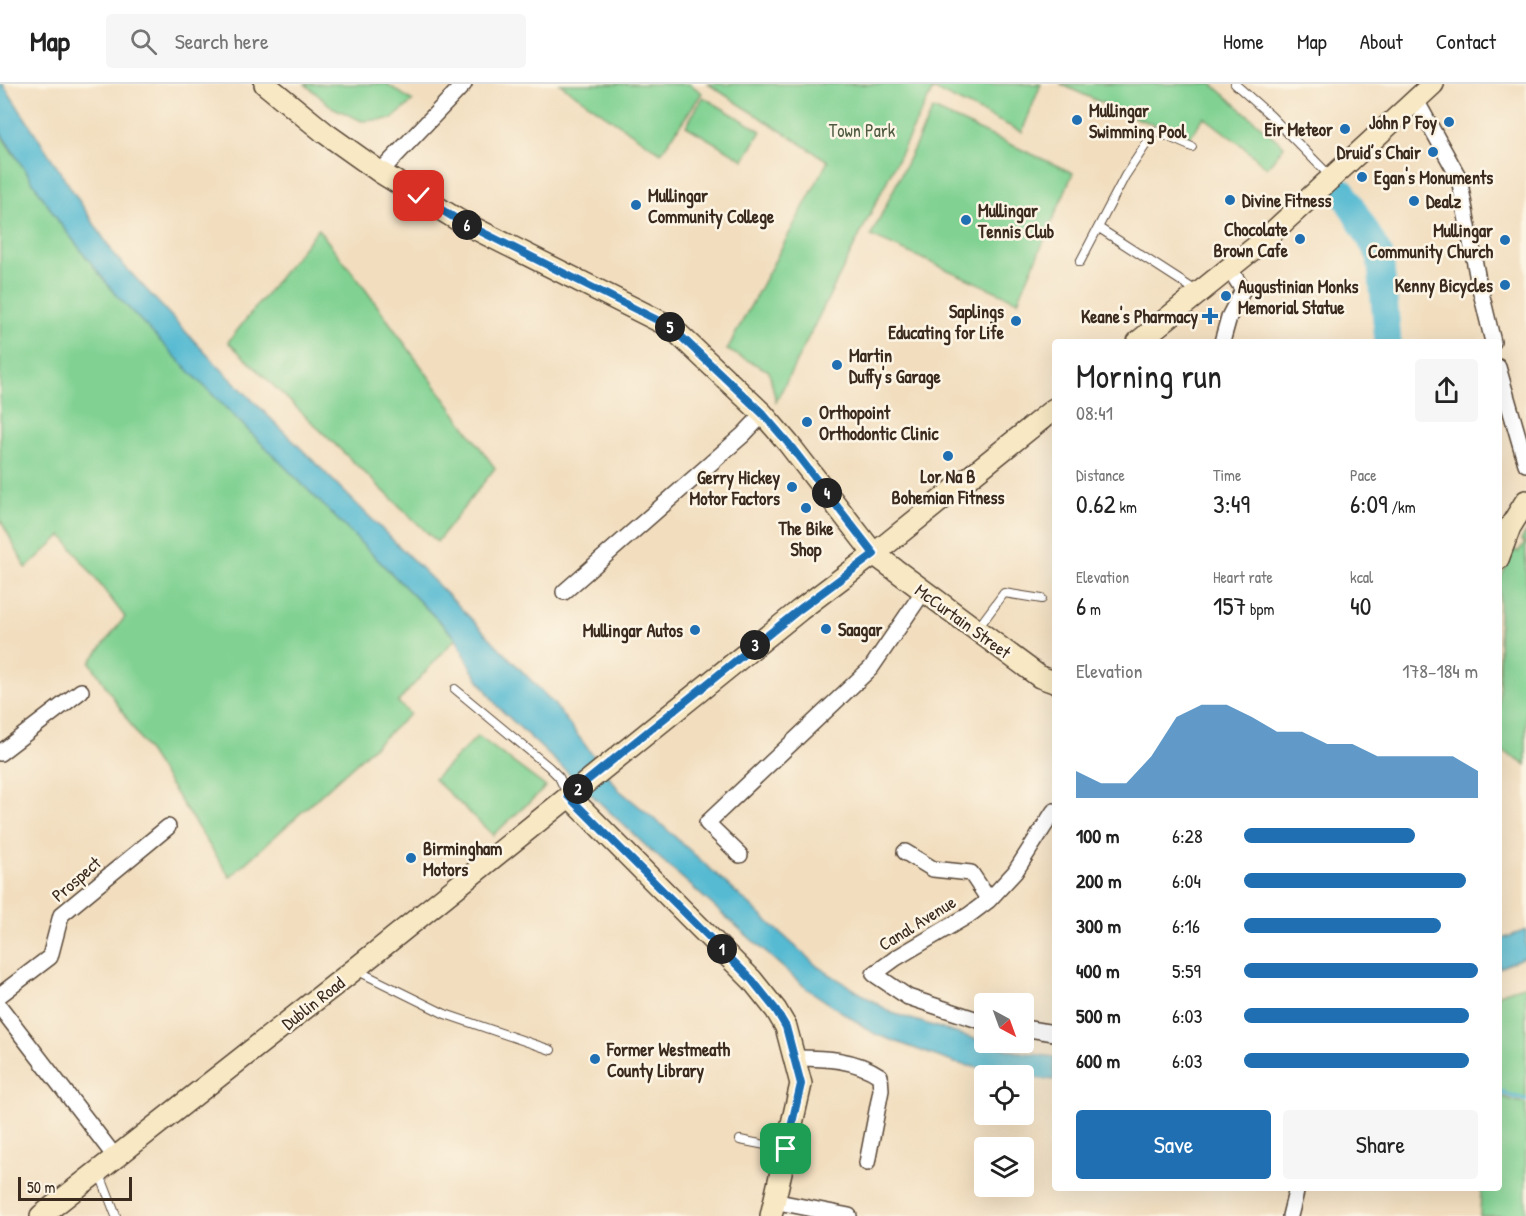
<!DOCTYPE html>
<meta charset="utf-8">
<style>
body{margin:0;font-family:"Patrick Hand",sans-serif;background:#f6f6f6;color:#222;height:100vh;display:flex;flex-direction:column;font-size:22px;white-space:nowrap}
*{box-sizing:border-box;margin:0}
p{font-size:20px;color:#767676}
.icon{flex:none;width:33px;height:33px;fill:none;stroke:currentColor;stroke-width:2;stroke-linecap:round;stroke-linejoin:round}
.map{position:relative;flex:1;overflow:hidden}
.sheet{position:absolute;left:1052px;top:255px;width:450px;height:852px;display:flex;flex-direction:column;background:#fff;border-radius:6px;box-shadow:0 6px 24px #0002}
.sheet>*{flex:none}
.needle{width:39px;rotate:139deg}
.controls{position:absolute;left:974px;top:909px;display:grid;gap:12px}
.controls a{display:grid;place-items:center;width:60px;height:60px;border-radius:6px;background:#fff;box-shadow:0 6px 24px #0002;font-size:30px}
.scale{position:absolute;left:18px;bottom:15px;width:114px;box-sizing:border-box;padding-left:6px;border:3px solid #3b2a1e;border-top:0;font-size:16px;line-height:21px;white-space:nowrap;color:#3b2a1e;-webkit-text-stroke:4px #fcf5e5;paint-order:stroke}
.pin{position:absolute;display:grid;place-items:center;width:51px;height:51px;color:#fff;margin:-26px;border-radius:12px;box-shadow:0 3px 9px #0006}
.km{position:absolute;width:30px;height:30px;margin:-15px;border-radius:50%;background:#222;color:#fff;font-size:16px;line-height:30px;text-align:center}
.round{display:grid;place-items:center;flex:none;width:63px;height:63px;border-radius:6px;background:#f6f6f6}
.overview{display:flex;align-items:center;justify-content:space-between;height:102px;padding:0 24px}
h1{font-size:33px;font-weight:600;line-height:45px}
.figures{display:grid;grid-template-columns:repeat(3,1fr);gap:9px;height:102px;padding:6px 24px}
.figures div{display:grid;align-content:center}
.figures b{font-size:26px;font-weight:600}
.figures small{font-size:16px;font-weight:400}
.figures p{font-size:16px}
.chart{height:168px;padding:12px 24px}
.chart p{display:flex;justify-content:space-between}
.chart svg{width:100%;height:108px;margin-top:6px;fill:#1f6fb2;opacity:.7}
.button{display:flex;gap:12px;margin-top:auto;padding:12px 24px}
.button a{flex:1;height:69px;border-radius:6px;background:#1f6fb2;color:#fff;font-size:24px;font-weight:600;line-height:69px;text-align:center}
.button a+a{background:#f6f6f6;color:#222}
ul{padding:0 24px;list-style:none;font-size:20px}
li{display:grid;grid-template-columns:96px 72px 1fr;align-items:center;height:45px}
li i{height:15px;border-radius:8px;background:#1f6fb2}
header{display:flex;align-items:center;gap:36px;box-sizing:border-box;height:84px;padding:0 30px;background:#fff;border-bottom:2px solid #e0e0e0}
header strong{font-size:28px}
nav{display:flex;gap:33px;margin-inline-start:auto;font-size:21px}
.search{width:420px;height:54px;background:#f6f6f6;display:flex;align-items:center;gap:15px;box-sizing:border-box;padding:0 21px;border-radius:6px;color:#767676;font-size:22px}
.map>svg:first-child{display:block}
.green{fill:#80d192;stroke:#5e7e58;stroke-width:1.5}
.water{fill:#54bad2;stroke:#487278;stroke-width:1.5}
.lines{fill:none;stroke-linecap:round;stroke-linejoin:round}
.stream{stroke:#54bad2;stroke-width:4.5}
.river{stroke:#54bad2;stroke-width:27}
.lane-casing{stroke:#564536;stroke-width:10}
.street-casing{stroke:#564536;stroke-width:18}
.secondary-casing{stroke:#564536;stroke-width:24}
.lane{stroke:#fff;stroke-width:8}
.street{stroke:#fff;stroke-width:15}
.secondary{stroke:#f8e8c3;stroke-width:21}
.route-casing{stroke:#fff;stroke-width:12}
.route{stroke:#1f6fb2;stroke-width:8}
.poi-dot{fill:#1f6fb2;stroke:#fcf5e5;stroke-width:2}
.labels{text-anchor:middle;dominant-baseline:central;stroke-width:5;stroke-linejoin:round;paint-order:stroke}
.poi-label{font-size:18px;font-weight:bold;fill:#3b2a1e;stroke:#fcf5e5;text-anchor:start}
.park-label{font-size:18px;fill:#505c41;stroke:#fcf5e5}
.street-label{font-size:18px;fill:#3b2a1e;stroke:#fcf5e5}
</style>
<header>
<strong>Map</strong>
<div class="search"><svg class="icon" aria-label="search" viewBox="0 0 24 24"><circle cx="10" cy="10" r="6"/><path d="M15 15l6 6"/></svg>Search here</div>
<nav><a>Home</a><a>Map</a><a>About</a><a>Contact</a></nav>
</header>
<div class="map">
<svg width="1526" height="1132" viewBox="0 0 1526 1132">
<rect width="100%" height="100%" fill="#fcf5e5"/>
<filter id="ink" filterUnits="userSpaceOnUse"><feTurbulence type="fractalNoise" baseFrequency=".0167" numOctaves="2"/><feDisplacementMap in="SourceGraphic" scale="12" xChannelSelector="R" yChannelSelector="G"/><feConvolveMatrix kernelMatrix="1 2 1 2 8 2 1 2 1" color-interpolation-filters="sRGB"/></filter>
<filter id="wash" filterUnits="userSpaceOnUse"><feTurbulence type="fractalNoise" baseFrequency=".008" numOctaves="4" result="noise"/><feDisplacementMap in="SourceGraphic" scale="24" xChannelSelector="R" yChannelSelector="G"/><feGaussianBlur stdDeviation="1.35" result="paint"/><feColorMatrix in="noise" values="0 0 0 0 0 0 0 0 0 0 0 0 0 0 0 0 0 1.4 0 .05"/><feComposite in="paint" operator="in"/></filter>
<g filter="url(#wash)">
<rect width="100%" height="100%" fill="#f2debf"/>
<path class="green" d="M305 0H387L413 17 392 35 362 37 332 23Z
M560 0H690L702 9 661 69Z
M708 0H1041L1022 48 933 5 776 318 769 287 727 266 828 77Z
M1060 0H1212L1284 62 1267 84 1241 61 1204 33 1189 54 1131 32Z
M703 13 761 47 744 76 686 42Z
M933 25 1073 89 1018 217 871 152Z
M0 48 11 67 333 430 456 554 398 618 410 630 230 793 90 578 125 533 62 451 26 484 0 435Z
M318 145 360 198 495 384 437 458 228 258Z
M1526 448V681L1499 665V499L1513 465 1518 468 1525 459 1521 456Z
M478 652 546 703 493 751 434 695Z
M1526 901V1016L1499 1008 1498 910Z
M1499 1012 1526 1020V1132H1480L1481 1104H1498Z"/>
<path class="water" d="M0 0H3L115 172 213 277 449 512 554 620 619 706 663 742 818 883 892 929 1013 967 1054 973V996L1023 993 955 979 875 950 806 904 645 761 498 623 472 586 456 554 190 288 116 211 59 138 0 48Z
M1526 846V872L1499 884V856Z"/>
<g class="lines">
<path class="stream" d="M1498 1008 1526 1016"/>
<path class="river" d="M1343 108 1380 172 1388 258"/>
</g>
</g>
<g filter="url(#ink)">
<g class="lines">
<defs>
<path id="lane" d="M1235 0 1270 31 1331 93
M1099 144 1198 208
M1080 178 1125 92 1155 47 1192 63
M978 544 1004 509 1042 515
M455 605 549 683 559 693 568 712
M356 886 445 930 551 966
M740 1056 785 1065
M99 1088 116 1132"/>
<path id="street" d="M1416 16 1459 94 1478 196 1493 258
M380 88 464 0
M1222 258 1229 233 1243 206 1229 184
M1498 283 1526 380
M564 508 743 351 763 330
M0 669 81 607
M905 768 933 785 971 789 989 816
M740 771 707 739 871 584 923 508
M0 911 50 873 61 831 168 743
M0 923 116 1074
M984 938 908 913 874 890 896 874 969 831 989 816 1015 788 1054 727
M1023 944 1054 949
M796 974C825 974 855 975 880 992L881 1006 867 1079
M773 1117 849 1132
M1290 1132 1297 1104"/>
<path id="secondary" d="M265 0 325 49 380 88 458 136 671 243 763 330 788 359 874 470 1040 593 1054 598
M1138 258 1263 157 1433 0
M1498 475 1510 443 1526 417
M569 712 752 896 776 926 786 943 801 1000 771 1132
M41 1132 355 885 800 526 874 470 1054 325"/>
</defs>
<use href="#lane" class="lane-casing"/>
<use href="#street" class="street-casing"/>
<use href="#secondary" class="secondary-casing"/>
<use href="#lane" class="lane"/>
<use href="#street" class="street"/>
<use href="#secondary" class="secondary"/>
</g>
</g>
<g class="lines" filter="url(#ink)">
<defs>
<path id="route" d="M419 112 458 136 671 243 763 330 788 359 874 470 800 525 568 712 752 896 776 926 786 943 801 1000 786 1065"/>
</defs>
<use href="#route" class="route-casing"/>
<use href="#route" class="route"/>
</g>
<g class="poi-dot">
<circle cx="1077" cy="36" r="6"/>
<circle cx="1449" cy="38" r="6"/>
<circle cx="1345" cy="45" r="6"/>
<circle cx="1433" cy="68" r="6"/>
<circle cx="1362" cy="93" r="6"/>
<circle cx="1230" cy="116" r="6"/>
<circle cx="1414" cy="117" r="6"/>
<circle cx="636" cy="121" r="6"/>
<circle cx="966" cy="136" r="6"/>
<circle cx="1300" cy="155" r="6"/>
<circle cx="1505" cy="156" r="6"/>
<circle cx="1505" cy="201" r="6"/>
<circle cx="1226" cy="212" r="6"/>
<path d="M1207 223h6v6h6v6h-6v6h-6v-6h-6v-6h6z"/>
<circle cx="1016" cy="237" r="6"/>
<circle cx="837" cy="281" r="6"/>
<circle cx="807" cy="338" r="6"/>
<circle cx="948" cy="372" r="6"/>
<circle cx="792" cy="403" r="6"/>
<circle cx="806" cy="424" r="6"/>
<circle cx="826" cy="545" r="6"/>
<circle cx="695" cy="546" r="6"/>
<circle cx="411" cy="774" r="6"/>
<circle cx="595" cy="975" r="6"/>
</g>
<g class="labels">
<g class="poi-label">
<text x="1089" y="26">Mullingar<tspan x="1089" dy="21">Swimming Pool</tspan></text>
<text x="1437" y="38" text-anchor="end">John P Foy</text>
<text x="1333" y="45" text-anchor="end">Eir Meteor</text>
<text x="1421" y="68" text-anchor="end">Druid’s Chair</text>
<text x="1374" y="93">Egan's Monuments</text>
<text x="648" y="111">Mullingar<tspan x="648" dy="21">Community College</tspan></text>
<text x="1242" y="116">Divine Fitness</text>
<text x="1426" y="117">Dealz</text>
<text x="978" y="126">Mullingar<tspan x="978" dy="21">Tennis Club</tspan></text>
<text x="1288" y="145" text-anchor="end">Chocolate<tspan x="1288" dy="21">Brown Cafe</tspan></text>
<text x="1493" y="146" text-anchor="end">Mullingar<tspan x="1493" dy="21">Community Church</tspan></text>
<text x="1493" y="201" text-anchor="end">Kenny Bicycles</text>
<text x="1238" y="202">Augustinian Monks<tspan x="1238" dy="21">Memorial Statue</tspan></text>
<text x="1004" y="227" text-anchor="end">Saplings<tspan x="1004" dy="21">Educating for Life</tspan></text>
<text x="1198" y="232" text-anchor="end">Keane's Pharmacy</text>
<text x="849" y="271">Martin<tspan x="849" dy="21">Duffy's Garage</tspan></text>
<text x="819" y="328">Orthopoint<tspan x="819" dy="21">Orthodontic Clinic</tspan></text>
<text x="948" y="392" text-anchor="middle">Lor Na B<tspan x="948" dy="21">Bohemian Fitness</tspan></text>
<text x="780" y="393" text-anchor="end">Gerry Hickey<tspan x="780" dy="21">Motor Factors</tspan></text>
<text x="806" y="444" text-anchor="middle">The Bike<tspan x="806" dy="21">Shop</tspan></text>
<text x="838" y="545">Saagar</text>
<text x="683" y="546" text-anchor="end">Mullingar Autos</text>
<text x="423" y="764">Birmingham<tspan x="423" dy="21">Motors</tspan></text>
<text x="607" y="965">Former Westmeath<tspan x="607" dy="21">County Library</tspan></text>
</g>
<g class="park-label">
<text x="862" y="46">Town Park</text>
</g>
<g class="street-label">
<text transform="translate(963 537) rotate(36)">McCurtain Street</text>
<text transform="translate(76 795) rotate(-41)">Prospect</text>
<text transform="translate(917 839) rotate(-32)">Canal Avenue</text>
<text transform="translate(313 919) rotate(-38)">Dublin Road</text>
</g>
</g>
</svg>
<div class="controls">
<a><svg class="needle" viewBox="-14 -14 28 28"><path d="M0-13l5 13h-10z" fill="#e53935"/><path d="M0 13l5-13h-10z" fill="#767676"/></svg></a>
<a><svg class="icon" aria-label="locate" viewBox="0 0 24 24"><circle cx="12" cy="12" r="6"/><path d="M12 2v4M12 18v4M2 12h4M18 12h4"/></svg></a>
<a><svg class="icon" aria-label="layers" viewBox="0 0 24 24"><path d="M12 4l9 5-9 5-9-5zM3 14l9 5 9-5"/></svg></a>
</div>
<div class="scale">50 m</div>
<div class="pin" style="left:786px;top:1065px;background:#1e9e55"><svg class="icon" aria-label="arrive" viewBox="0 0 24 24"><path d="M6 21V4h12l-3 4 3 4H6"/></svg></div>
<div class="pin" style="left:419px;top:112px;background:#d93025"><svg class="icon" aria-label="check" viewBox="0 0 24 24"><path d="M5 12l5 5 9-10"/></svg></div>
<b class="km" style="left:722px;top:865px">1</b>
<b class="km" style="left:578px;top:705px">2</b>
<b class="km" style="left:755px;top:561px">3</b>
<b class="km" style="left:827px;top:409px">4</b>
<b class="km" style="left:670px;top:243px">5</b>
<b class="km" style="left:467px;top:141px">6</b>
<section class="sheet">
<div class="overview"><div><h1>Morning run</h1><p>08:41</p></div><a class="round"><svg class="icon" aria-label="share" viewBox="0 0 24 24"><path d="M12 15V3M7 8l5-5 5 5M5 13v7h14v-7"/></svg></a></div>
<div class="figures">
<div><p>Distance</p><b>0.62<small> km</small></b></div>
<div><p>Time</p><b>3:49</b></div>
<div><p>Pace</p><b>6:09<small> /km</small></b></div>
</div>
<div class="figures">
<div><p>Elevation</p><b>6<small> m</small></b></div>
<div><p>Heart rate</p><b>157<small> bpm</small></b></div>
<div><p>kcal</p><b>40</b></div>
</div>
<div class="chart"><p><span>Elevation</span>178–184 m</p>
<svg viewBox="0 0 160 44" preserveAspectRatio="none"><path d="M0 44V33L10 38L20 38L30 27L40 11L50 6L60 6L70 11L80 17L90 17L100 22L110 22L120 27L130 27L140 27L150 27L160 33V44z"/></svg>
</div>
<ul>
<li><b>100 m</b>6:28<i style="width:73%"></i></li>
<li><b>200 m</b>6:04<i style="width:95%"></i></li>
<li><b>300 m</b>6:16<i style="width:84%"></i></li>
<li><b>400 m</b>5:59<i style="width:100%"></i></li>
<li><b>500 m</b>6:03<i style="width:96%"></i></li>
<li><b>600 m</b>6:03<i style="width:96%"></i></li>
</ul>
<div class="button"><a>Save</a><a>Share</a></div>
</section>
</div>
